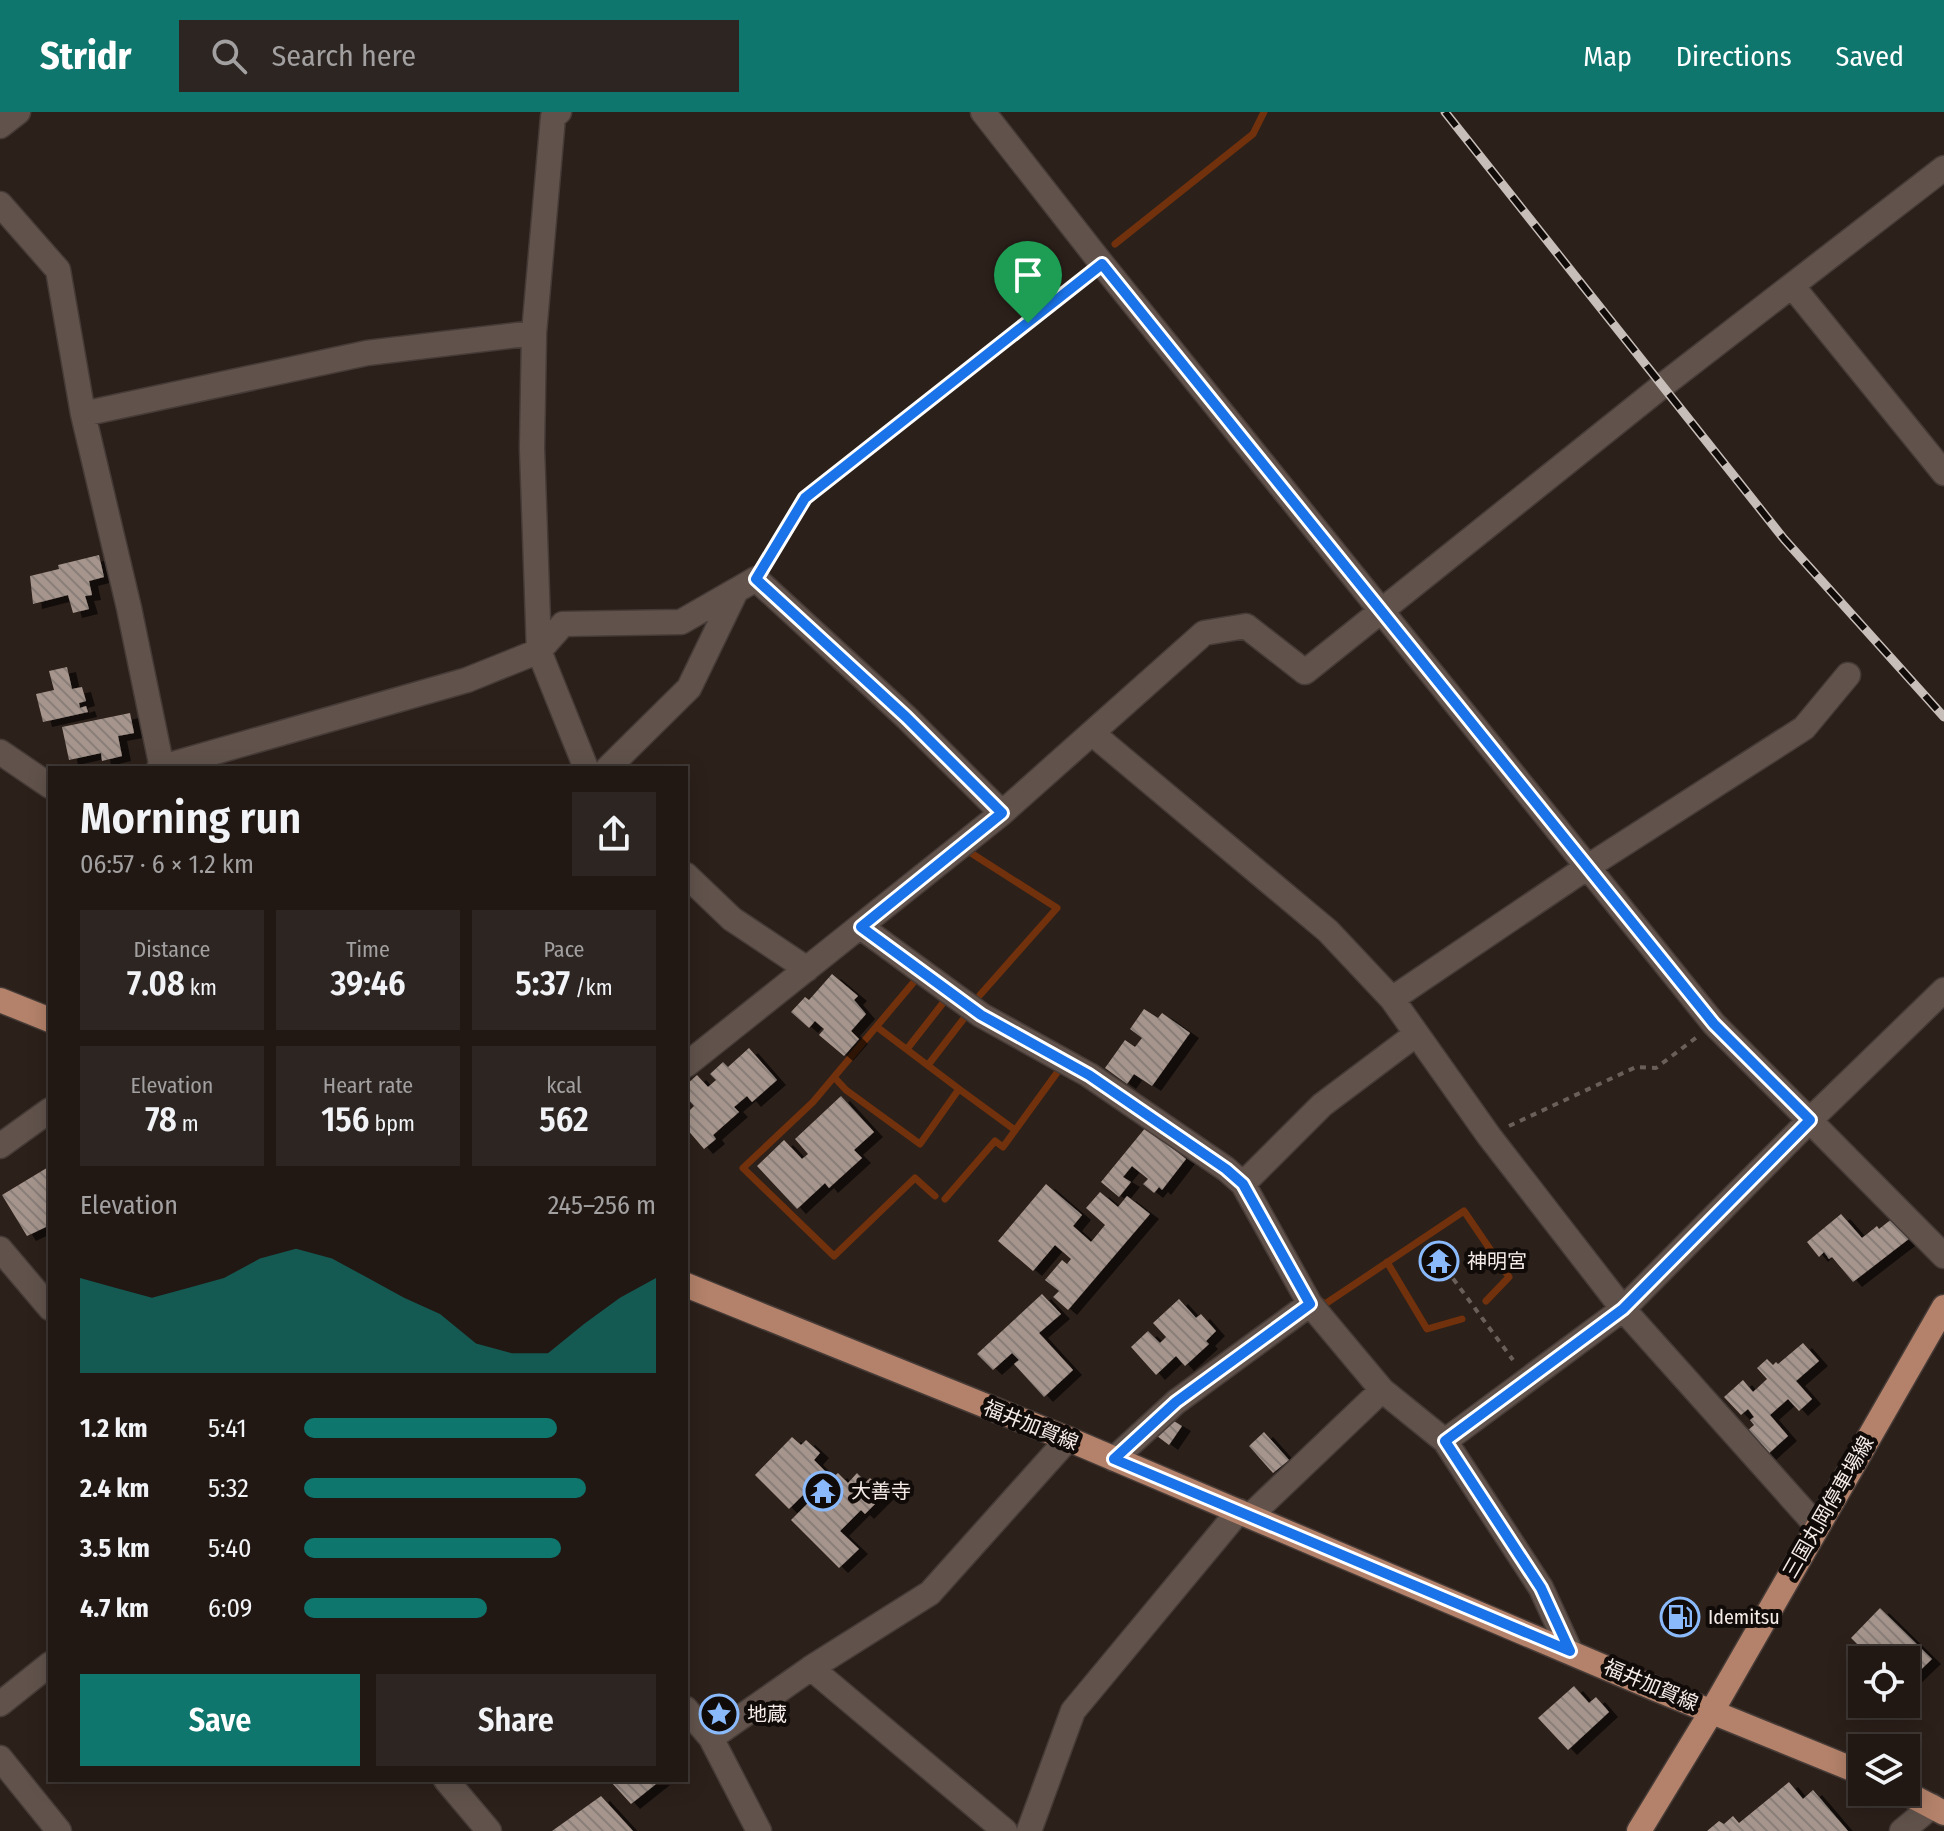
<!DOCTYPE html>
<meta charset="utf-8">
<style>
body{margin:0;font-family:"Fira Sans Condensed","Noto Sans JP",sans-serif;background:#2d2522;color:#f1f3f6;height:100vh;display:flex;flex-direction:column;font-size:30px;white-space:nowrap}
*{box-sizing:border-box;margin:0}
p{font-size:26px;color:#a2a0a0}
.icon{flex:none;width:44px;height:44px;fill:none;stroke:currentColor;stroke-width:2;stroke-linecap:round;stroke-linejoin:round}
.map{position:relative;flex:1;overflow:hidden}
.drawer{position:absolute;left:48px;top:654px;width:640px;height:1016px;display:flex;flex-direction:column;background:#211814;border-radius:0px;box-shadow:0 4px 20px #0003,0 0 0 2px #3e3734}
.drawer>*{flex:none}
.fabs{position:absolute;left:1848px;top:1534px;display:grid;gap:16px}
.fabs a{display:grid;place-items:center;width:72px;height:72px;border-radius:0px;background:#211814;box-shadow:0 4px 20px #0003,0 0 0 2px #3e3734;font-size:40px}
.pin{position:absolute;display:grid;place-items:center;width:68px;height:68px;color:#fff;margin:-82px -34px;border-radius:50% 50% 50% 0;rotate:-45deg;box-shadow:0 0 8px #0007}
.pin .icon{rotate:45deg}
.round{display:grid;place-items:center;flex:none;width:84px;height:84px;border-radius:0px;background:#2d2522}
.summary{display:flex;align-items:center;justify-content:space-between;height:136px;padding:0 32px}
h1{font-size:44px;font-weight:600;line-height:60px}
.stats{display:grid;grid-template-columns:repeat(3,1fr);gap:12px;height:136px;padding:8px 32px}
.stats div{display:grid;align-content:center;border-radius:0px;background:#2d2522;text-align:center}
.stats b{font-size:34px;font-weight:600}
.stats small{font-size:22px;font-weight:400}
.stats p{font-size:22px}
.chart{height:224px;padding:16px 32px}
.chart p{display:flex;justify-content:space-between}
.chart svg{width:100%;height:144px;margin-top:8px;fill:#0f766e;opacity:.7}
.action{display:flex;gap:16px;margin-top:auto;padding:16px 32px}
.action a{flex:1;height:92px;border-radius:0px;background:#0f766e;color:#fff;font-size:32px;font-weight:600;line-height:92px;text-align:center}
.action a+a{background:#2d2522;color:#f1f3f6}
ul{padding:0 32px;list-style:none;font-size:26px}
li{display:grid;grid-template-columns:128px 96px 1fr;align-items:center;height:60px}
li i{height:20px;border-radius:10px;background:#0f766e}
header{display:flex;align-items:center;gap:48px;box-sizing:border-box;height:112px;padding:0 40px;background:#0f766e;color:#fff}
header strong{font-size:38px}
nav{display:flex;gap:44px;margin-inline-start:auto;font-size:28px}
.search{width:560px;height:72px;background:#2d2522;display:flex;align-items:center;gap:20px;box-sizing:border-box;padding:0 28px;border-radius:0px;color:#a2a0a0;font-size:30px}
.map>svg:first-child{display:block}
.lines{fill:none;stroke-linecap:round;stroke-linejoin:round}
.stream{stroke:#70310c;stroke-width:7}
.building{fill:url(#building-back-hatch);filter:url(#shadow)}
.minor-casing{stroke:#463b37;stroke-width:27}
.major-casing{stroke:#463b37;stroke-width:27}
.path{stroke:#6a5f59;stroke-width:4;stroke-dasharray:6 6;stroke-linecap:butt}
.minor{stroke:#61534c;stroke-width:24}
.major{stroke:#b4826a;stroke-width:24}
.rail-casing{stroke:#c8beb9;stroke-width:9}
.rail{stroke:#100b08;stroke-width:6;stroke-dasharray:18;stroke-linecap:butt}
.route-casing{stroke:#fff;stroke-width:16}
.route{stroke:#1a73e8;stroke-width:10}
.labels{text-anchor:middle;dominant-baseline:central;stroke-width:8;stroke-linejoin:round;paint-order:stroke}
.poi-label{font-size:20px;fill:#f5ece8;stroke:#100b08;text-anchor:start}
.street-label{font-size:20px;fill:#f5ece8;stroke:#100b08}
</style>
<header>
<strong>Stridr</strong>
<div class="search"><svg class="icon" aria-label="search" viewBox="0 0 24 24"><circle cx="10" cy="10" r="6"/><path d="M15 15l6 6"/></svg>Search here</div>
<nav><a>Map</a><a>Directions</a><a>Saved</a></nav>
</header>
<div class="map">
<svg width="1944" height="1719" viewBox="0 0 1944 1719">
<defs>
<pattern id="building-back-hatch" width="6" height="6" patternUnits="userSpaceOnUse" patternTransform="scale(2)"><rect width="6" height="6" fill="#a5958d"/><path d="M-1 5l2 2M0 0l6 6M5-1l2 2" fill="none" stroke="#8a7e78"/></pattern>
<filter id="shadow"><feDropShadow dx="9" dy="5" stdDeviation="0" flood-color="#0009"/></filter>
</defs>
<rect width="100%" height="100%" fill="#2c201a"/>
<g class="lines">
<path class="stream" d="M1115 132 1253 22 1264 0
M971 741 1057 796 980 883
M913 871 813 990 743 1056 834 1144 915 1066 935 1084
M907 937 943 891
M928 953 965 905
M834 965 846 978 920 1032 959 977 877 915
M959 977 1015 1018
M945 1087 995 1029 1003 1035 1059 958
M1387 1150 1427 1217 1462 1207
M1318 1187 1325 1192 1464 1099 1509 1165 1486 1189"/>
</g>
<path class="building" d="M99 443 104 465 89 469 92 483 85 484 89 497 73 501 68 483 33 492 30 464 59 457 58 453Z
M67 555 72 577 82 575 86 589 79 591 80 596 86 594 88 600 43 610 36 582 54 578 49 559Z
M130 601 134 621 118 624 122 644 102 649 101 641 69 648 62 615Z
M832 862 858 884 854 888 866 902 851 919 859 927 844 944 819 923 824 917 815 909 809 916 791 900 805 885 809 888Z
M1144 897 1158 906 1162 901 1190 921 1152 974 1134 962 1127 972 1105 956 1125 928 1135 935 1142 926 1130 917Z
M749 936 777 968 752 990 747 984 734 995 739 1000 713 1023 716 1027 704 1037 686 1016V1002L694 994 686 985V973L697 963 708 975 716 968 710 962 723 950 728 955Z
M841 984 874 1020 854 1038 862 1046 829 1076 825 1071 797 1097 757 1054 784 1028 802 1047 808 1042 795 1027Z
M1146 1015 1186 1047 1162 1078 1159 1075 1154 1081 1143 1072 1148 1067 1132 1054 1123 1065 1131 1070 1119 1085 1101 1070Z
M50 1054V1113L27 1124 2 1083Z
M1046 1072 1082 1103 1073 1114 1091 1130 1105 1113 1086 1096 1100 1080 1118 1095 1127 1084 1150 1102 1068 1198 1053 1185 1059 1179 1045 1168 1062 1148 1067 1152 1071 1147 1055 1133 1033 1159 998 1129Z
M1841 1102 1862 1126 1877 1114 1879 1117 1893 1106 1910 1126 1853 1170 1832 1145 1829 1147 1824 1140 1819 1145 1807 1130Z
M1441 1138 1449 1148 1445 1152 1447 1154 1441 1159 1439 1156 1436 1158 1428 1147Z
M1042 1182 1061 1202 1039 1221 1073 1258 1044 1285 1014 1252 1019 1248 1012 1241 993 1258 977 1242Z
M1179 1187 1196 1206 1201 1202 1216 1219 1206 1229 1209 1232 1185 1254 1176 1244 1156 1263 1131 1235 1148 1219 1160 1231 1166 1225 1153 1211Z
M1803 1231 1819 1249 1796 1269 1812 1287 1799 1299 1788 1287 1770 1303 1788 1324 1767 1343 1746 1320 1754 1313 1750 1308 1754 1305 1748 1297 1741 1303 1724 1285 1743 1268 1753 1280 1767 1267 1757 1256 1767 1247 1773 1253 1776 1250 1778 1252Z
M1169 1306 1182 1314 1169 1333 1157 1324Z
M1264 1320 1289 1348 1273 1361 1249 1334Z
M792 1325 801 1333 806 1328 820 1341 814 1348 832 1366 838 1361 848 1371 857 1361 866 1370 870 1366 886 1381 865 1402 861 1398 840 1419 859 1437 839 1456 791 1408 809 1390 815 1395 822 1388 810 1376 789 1397 755 1363Z
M1880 1496 1932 1547 1906 1572V1548H1873L1851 1526Z
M1574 1574 1589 1591 1596 1585 1609 1600 1568 1638 1538 1606Z
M613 1668H661L631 1692 611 1670Z
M1789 1670 1803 1687 1813 1678 1848 1719H1707L1719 1709 1724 1712 1733 1704 1739 1711Z
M601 1684 633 1719H552Z"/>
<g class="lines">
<defs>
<path id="minor" d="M559 0 553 5 534 221 532 336 539 539 586 656
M983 0 1102 152 1714 912 1944 1144
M0 14 18 0
M0 92 58 158 83 302 129 496 162 656
M1793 175 1944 361
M83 302 367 241 534 221
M1093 622 1328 819 1392 887 1489 1024 1623 1197 1817 1414
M0 640 50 674
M159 656 467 568 539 539 563 512 681 510 756 467 906 605 1002 701
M608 656 689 576 735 481
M686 763 732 807 807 857
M861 815 981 903 1089 963 1226 1057 1243 1072 1310 1192 1382 1278 1445 1329
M1392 887 1589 754 1804 616 1848 563
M686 953 1002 701 1204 521 1246 514 1305 560 1662 274 1944 56
M0 1034 50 998
M1243 1072 1322 993 1415 923
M0 1137 50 1196
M1114 1347 1176 1290 1310 1192
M1250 1404 1382 1278
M1570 1539 1541 1476 1445 1329 1623 1197 1810 1008 1944 878
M811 1556 1005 1719
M0 1592 50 1552
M686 1597 711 1626 759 1719
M711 1626 811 1556 930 1481 1068 1327
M0 1646 59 1719
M446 1668 489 1719
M1029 1719 1073 1599 1239 1399
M1902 1719 1932 1694"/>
<path id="major" d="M0 888 50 908
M686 1173 1068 1327 1658 1578 1862 1661
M1904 1680 1944 1701
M1639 1719 1712 1599 1944 1195"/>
</defs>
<use href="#minor" class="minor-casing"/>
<use href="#major" class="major-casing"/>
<path class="path" d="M767 448 805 386 1084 167
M1509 1014 1636 955 1656 956 1697 925
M1446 1157 1513 1248"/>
<use href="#minor" class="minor"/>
<use href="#major" class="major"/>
<defs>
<path id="rail" d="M1445 0 1784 427 1944 605"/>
</defs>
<use href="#rail" class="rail-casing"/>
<use href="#rail" class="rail"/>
</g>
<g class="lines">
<defs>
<path id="route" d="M1102 152 1714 912 1810 1008 1623 1197 1445 1329 1541 1476 1570 1539 1114 1347 1176 1290 1310 1192 1243 1072 1226 1057 1089 963 981 903 861 815 1002 701 906 605 756 467 805 386Z"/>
</defs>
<use href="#route" class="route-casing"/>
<use href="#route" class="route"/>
</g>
<defs>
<symbol id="temple-ring" viewBox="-11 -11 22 22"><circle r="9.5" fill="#100b08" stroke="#8abafc" stroke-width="1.5"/><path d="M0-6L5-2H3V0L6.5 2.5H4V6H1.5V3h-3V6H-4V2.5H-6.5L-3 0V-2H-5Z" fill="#8abafc"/></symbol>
<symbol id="fuel-ring" viewBox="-11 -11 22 22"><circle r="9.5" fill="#100b08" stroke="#8abafc" stroke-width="1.5"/><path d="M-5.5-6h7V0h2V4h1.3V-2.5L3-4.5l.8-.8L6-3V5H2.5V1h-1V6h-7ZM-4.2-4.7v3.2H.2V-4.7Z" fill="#8abafc"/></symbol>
<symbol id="sight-ring" viewBox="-11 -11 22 22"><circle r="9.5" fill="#100b08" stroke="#8abafc" stroke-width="1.5"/><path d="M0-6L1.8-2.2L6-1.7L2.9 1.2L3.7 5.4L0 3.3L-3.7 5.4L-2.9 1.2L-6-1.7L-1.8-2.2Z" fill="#8abafc"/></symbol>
</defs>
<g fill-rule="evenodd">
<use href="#temple-ring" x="1417" y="1127" width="44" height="44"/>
<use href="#temple-ring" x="801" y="1357" width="44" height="44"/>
<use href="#fuel-ring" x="1658" y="1483" width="44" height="44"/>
<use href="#sight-ring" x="697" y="1580" width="44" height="44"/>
</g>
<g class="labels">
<g class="poi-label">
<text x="1467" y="1149">神明宮</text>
<text x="851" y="1379">大善寺</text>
<text x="1708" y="1505">Idemitsu</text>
<text x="747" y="1602">地蔵</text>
</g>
<g class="street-label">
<text transform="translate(1031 1313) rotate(22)">福井加賀線</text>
<text transform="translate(1828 1395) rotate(-60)">三国丸岡停車場線</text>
<text transform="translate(1651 1573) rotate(23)">福井加賀線</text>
</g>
</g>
</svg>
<div class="fabs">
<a><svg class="icon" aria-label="locate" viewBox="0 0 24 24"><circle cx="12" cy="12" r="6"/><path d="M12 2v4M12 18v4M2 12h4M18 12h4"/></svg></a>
<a><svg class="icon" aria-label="layers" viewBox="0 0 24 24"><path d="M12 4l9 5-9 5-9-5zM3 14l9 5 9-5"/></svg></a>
</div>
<div class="pin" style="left:1028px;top:211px;background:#1e9e55"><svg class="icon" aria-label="arrive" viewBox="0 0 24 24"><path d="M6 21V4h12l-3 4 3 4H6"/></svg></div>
<section class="drawer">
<div class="summary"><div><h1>Morning run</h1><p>06:57 · 6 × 1.2 km</p></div><a class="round"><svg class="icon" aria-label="share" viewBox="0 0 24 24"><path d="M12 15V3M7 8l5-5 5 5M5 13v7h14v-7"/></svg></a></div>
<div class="stats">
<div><p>Distance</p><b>7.08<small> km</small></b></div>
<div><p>Time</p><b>39:46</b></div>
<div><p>Pace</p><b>5:37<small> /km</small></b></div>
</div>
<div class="stats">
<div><p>Elevation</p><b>78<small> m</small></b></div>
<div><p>Heart rate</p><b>156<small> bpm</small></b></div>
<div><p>kcal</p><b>562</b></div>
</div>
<div class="chart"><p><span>Elevation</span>245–256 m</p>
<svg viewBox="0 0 160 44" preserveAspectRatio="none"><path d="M0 44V15L10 18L20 21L30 18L40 15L50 9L60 6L70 9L80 15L90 21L100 26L110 35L120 38L130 38L140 29L150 21L160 15V44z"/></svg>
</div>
<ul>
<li><b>1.2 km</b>5:41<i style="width:72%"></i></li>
<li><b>2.4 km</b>5:32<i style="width:80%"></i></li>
<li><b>3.5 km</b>5:40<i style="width:73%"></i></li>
<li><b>4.7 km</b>6:09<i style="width:52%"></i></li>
</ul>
<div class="action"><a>Save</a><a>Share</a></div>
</section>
</div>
